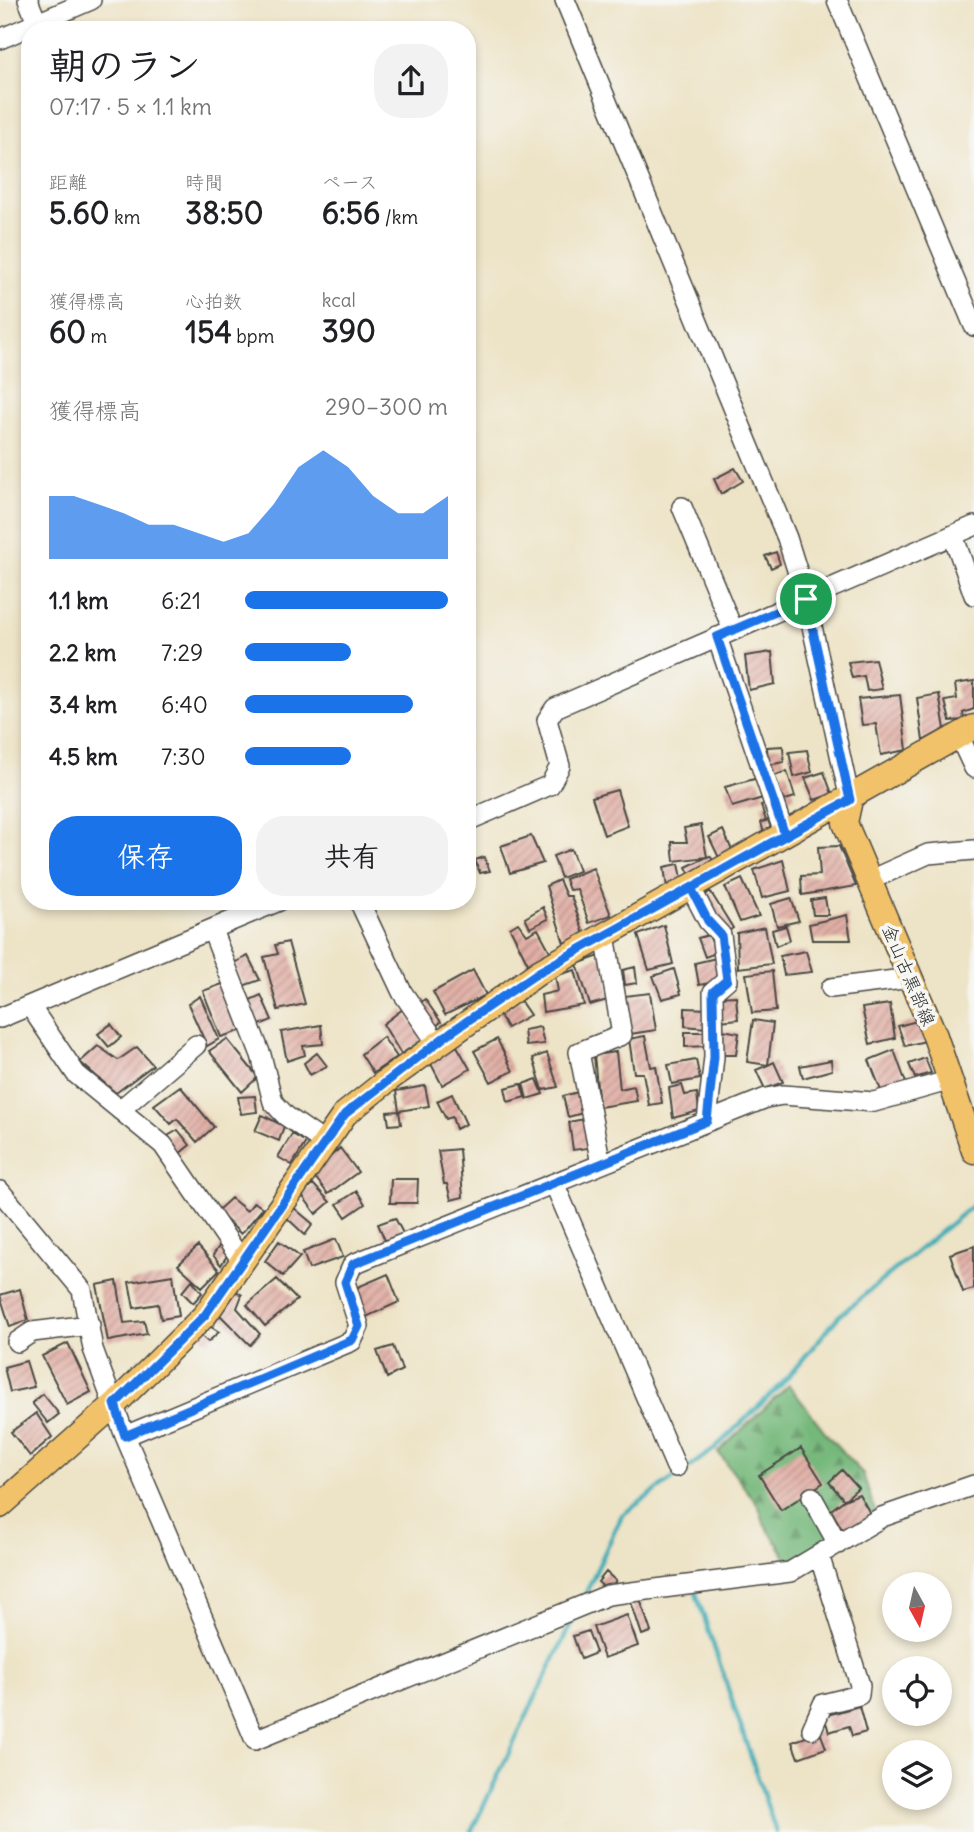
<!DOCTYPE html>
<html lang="ja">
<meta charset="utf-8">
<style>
body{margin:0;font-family:Delius,"Klee One",sans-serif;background:#f2f2f2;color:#202124;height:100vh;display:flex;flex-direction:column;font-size:26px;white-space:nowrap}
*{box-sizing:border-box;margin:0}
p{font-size:23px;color:#757577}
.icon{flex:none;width:38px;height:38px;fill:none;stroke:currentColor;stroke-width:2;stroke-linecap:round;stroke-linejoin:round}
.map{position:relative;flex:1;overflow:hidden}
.drawer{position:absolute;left:21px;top:21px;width:455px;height:889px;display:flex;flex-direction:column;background:#fff;border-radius:28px;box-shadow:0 4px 10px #0003}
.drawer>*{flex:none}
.needle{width:46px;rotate:172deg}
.buttons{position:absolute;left:882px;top:1572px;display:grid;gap:14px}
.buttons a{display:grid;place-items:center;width:70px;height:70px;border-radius:50%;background:#fff;box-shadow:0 4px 10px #0003;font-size:35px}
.pin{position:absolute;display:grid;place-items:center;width:60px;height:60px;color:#fff;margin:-30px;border:4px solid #fff;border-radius:50%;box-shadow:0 2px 7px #0007}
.round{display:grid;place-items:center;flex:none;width:74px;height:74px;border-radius:28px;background:#f2f2f2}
.headline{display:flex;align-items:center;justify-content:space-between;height:119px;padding:0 28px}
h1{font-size:38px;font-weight:700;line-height:52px}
.metrics{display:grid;grid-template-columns:repeat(3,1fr);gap:10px;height:119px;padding:7px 28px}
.metrics div{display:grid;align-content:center}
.metrics b{font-size:30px;font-weight:700}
.metrics small{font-size:19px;font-weight:400}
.metrics p{font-size:19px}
.chart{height:196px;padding:14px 28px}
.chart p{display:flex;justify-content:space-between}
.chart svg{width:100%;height:126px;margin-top:7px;fill:#1a73e8;opacity:.7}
.button{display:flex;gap:14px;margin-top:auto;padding:14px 28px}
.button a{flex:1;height:80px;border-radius:28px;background:#1a73e8;color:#fff;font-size:28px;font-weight:700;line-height:80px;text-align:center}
.button a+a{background:#f2f2f2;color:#202124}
ul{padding:0 28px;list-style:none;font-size:23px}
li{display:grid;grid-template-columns:112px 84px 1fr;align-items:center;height:52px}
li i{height:18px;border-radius:9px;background:#1a73e8}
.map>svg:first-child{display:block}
.forest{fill:url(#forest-firs);stroke:#507252;stroke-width:2}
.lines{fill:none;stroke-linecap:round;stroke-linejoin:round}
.stream{stroke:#3bacb6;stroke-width:4.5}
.building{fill:url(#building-hatch)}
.minor-casing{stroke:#484742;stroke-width:22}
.major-casing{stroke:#484742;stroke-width:27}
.minor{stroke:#fff;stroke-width:19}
.major{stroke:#f2c26a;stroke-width:24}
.route-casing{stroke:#fff;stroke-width:14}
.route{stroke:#1a73e8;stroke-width:9}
.labels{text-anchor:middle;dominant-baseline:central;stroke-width:7;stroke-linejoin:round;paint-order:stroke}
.street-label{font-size:18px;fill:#2b2b2b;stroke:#f6f6f2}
</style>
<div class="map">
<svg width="974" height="1832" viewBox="0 0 974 1832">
<defs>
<pattern id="forest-firs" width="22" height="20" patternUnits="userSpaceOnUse" patternTransform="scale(1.75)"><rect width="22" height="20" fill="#75b87a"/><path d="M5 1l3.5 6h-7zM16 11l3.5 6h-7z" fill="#609664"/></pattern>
<pattern id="building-hatch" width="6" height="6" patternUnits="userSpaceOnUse" patternTransform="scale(1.75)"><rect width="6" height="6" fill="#e1afa5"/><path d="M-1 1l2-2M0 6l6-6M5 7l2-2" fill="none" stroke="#b78f87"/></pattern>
</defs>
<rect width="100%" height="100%" fill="#f6f6f2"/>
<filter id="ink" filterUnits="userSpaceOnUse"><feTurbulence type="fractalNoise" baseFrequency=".0143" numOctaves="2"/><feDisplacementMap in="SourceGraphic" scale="14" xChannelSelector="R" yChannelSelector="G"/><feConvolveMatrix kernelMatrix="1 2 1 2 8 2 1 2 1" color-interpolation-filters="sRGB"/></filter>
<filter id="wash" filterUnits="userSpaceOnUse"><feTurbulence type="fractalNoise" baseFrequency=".00686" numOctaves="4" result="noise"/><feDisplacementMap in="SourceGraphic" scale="28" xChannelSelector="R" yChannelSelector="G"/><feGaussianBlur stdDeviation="1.57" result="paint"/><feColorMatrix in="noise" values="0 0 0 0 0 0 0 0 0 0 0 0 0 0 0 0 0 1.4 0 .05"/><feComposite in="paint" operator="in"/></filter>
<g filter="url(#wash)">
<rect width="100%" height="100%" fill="#ede3c6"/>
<path class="forest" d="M789 1385 829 1437 863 1474 876 1514 789 1562 764 1523 759 1507 718 1452Z"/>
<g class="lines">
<path class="stream" d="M696 1593 776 1832
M584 1597 622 1515 713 1450 782 1384 839 1316 974 1204
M471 1832 575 1615"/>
</g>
<g id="blocks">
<path class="building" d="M735 468 743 481 721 494 714 479Z
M776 552 780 564 771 568 765 556Z
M772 652 775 684 749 690 745 656Z
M875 659 882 689 867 691 864 676 852 678 848 662Z
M974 681V709L963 713 964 720 950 721 945 701 957 699 955 684Z
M939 694 945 729 923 741 917 698Z
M900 695 907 750 881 755 876 724 862 725 858 699Z
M783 746 784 762 768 765 767 747Z
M807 750 812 772 794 777 789 752Z
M787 771 795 797 779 802 770 777Z
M824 772 832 794 814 800 805 778Z
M758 778 766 797 732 807 725 787Z
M617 790 628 826 604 835 592 797Z
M768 803 773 819 768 820 774 836 765 838 761 822 766 821 761 805Z
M701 825 707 857 710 856 717 866 692 879 686 867 707 857 674 861 672 842H687L684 828Z
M723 830 735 857 722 864 709 837Z
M531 836 543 863 510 873 501 846Z
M839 846 856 886 802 895 801 876 820 875 818 847Z
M571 849 579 871 561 878 553 856Z
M484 857 490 871 480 873 475 860Z
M783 860 790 891 762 898 754 870Z
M679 864 683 883 667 888 664 867Z
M593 868 611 915 589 923 577 889 569 890 565 879Z
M742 879 759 916 740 922 725 887Z
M559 880 566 896H571L585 937 564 943 546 886Z
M710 891 733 928 726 933 701 899Z
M791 898 799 921 777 926 771 904Z
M825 898 828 915H813L811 900Z
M543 907 548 919 530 928 525 918Z
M847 915 851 940H812L809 924Z
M518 923 527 935 538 929 552 955 530 968 510 928Z
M664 925 673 964 649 970 638 935Z
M786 926 790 940 776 946 772 930Z
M765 927 772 964 738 968 737 933Z
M709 935 716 953 705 957 698 938Z
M288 942 305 1004 278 1010 264 957 278 954 275 945Z
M806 951 812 972 784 975 780 956Z
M602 955 611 999 590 1005 577 964Z
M248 956 260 980 243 986 234 963Z
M716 958 720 981 699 985 695 963Z
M635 967 637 983 625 985 623 970Z
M674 969 681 994 662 999 653 976Z
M473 970 486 995 445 1015 433 992Z
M575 970 584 1005 543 1012 541 995 558 991 555 976Z
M772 971 776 1011 752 1013 746 974Z
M225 983 243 1030 221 1037 203 991Z
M650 993 656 1030 630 1034 624 996Z
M261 995 272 1020 260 1025 248 1001Z
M200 996 219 1039 207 1046 188 1004Z
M736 996 738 1019 720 1021 717 997Z
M425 999 441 1022 436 1026 419 1004Z
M519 999 530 1015 507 1028 498 1012Z
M890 1004 895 1038 870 1044 862 1008Z
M685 1008 707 1009 706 1028 685 1026Z
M403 1009 424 1039 401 1054 383 1024Z
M753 1020 773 1023 768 1065 774 1062 783 1082 765 1089 756 1070 768 1065 747 1062Z
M917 1021 925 1041 905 1046 898 1026Z
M111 1024 121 1037 109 1047 98 1034Z
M321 1025 323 1044 303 1046 305 1055 287 1061 281 1032Z
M540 1027 544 1044 526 1046 524 1030Z
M723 1030 739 1033 736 1055H720Z
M685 1032H707L708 1046 685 1047Z
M645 1036 651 1067 656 1066 662 1103 649 1105 643 1073H634L629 1039Z
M383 1037 397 1057 373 1073 361 1054Z
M227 1039 258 1077 242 1092 209 1051Z
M497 1039 513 1071 491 1082 474 1051Z
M98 1046 118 1060 137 1047 153 1065 116 1093 80 1062Z
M457 1046 470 1069 442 1085 430 1062Z
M894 1050 906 1083 882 1093 869 1060Z
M616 1052 620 1089 634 1086 637 1101 599 1107 594 1055Z
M317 1053 327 1066 310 1075 304 1063Z
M547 1053 558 1087 543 1090 533 1058Z
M925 1058 931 1073 915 1078 909 1064Z
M696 1060 700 1079 672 1084 668 1065Z
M831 1060 832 1070 803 1078 800 1066Z
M537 1079 543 1094 527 1099 523 1084Z
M521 1084 525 1097 508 1102 505 1088Z
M682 1085 685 1095 697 1093 699 1111 673 1118 669 1088Z
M180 1086 214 1127 197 1142 177 1119 171 1124 154 1105Z
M425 1086 429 1106 399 1111 396 1091Z
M578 1092 583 1113 568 1117 563 1096Z
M452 1094 466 1124 456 1129 452 1117 446 1119 437 1101Z
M255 1096 257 1112 241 1114 238 1097Z
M399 1111 401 1124 389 1125 387 1112Z
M262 1115 284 1126 279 1141 255 1131Z
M584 1119 588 1148 573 1150 569 1122Z
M178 1130 190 1145 179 1154 166 1137Z
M292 1134 306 1142 292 1165 278 1157Z
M340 1148 358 1172 328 1194 312 1173Z
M459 1149 463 1197 451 1200 447 1184H444L438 1151Z
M391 1179H418L417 1203H390Z
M313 1184 330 1202 316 1214 302 1195Z
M357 1191 365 1204 346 1217 337 1204Z
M231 1198 247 1211 254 1202 263 1208 241 1234 217 1211Z
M293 1207 313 1224 305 1235 286 1217Z
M395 1218 405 1237 387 1245 378 1224Z
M336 1239 343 1257 309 1269 303 1252Z
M279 1241 300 1257 283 1276 265 1261Z
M220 1245 230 1251 221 1265 213 1255Z
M198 1246 219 1270 202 1287 178 1265Z
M974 1246V1289L963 1292 950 1254Z
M388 1274 399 1302 364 1318 351 1290Z
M173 1275 179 1316 161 1319 158 1304 134 1308 129 1282Z
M277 1279 297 1300 265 1326 247 1305Z
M192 1280 202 1293 193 1303 182 1292Z
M117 1281 124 1323 144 1321 147 1334 108 1341 97 1285Z
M230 1287 242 1295 237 1308 260 1334 250 1345 215 1310Z
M20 1289 28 1320 10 1327 0 1295Z
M208 1325 219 1332 208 1342 200 1335Z
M68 1343 91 1392 67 1405 42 1356Z
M393 1346 402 1370 387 1378 377 1351Z
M26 1361 34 1387 10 1392 4 1367Z
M43 1394 59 1414 48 1423 32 1403Z
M36 1413 52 1437 30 1456 11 1432Z
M801 1448 823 1483 781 1510 759 1475Z
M842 1470 858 1488 844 1500 829 1482Z
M859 1494 871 1515 843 1531 831 1510 844 1500Z
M606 1572 616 1581 607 1590 598 1582Z
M640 1599 651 1632 642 1635 631 1602Z
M627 1615 638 1646 604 1658 593 1627Z
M588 1631 596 1653 581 1659 573 1636Z
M859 1706 866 1732 852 1736 849 1726 829 1732 824 1716Z
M820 1732 826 1748 798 1758 792 1742Z"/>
</g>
</g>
<g filter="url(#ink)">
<use href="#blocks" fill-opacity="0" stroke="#484742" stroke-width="2"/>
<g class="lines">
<defs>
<path id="minor" d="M28 0 40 30
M565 0 787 538 806 599 850 800
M837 0 974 326
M0 39 91 0
M682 507 733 630
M953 535 974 595
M717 637 785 836
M959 736 974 768
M467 821 550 785 560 766 547 720 555 708 974 526
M870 880 928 854 974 850
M691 888 708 921 721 935 727 980 713 992 714 1057 707 1121
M359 901 402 992 437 1043
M212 930 261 1055 273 1102 286 1116 325 1143
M831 988 911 978
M30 1006 76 1074 163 1145 242 1261
M0 1018 279 901
M120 1110 196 1045
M601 1164 579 1052 622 1035 605 935
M554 1183 676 1467
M0 1191 82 1290 93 1349 125 1436 255 1740 608 1595 790 1572 882 1517 974 1485
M17 1342 32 1332 90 1325
M125 1436 352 1341 359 1326 345 1282 353 1264 766 1098 783 1095 874 1102 951 1080
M812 1497 838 1544
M812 1729 823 1704 859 1695 860 1685 819 1555"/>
<path id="major" d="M850 800 845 823 935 1036 974 1151
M0 1506 115 1404 205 1315 345 1114 389 1079 539 972 974 727"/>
</defs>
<use href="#minor" class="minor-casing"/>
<use href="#major" class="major-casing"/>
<use href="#minor" class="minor"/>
<use href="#major" class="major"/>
</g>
</g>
<g class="lines" filter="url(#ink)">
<defs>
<path id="route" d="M806 599 850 800 539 972 451 1032 345 1114 205 1315 115 1404 125 1436 352 1340 359 1326 345 1282 353 1264 707 1121 714 1057 713 992 727 980 721 935 708 921 691 888 785 835 717 637 806 599"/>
</defs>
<use href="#route" class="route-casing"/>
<use href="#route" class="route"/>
</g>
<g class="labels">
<g class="street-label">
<text transform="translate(909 975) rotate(67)">金山古黒部線</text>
</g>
</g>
</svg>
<div class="buttons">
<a><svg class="needle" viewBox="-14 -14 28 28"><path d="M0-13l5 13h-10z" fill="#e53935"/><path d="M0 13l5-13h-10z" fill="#757577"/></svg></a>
<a><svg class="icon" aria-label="locate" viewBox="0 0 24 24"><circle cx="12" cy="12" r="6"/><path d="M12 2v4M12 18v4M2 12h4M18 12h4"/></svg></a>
<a><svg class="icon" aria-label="layers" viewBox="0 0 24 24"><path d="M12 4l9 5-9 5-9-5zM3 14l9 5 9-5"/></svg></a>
</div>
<div class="pin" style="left:806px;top:599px;background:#1e9e55"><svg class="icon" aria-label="arrive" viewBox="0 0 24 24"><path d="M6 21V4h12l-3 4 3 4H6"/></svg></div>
<section class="drawer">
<div class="headline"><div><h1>朝のラン</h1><p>07:17 · 5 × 1.1 km</p></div><a class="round"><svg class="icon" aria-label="share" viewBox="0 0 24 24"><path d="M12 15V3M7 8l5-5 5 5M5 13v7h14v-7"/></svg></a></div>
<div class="metrics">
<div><p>距離</p><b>5.60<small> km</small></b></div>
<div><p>時間</p><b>38:50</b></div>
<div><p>ペース</p><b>6:56<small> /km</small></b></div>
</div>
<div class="metrics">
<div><p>獲得標高</p><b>60<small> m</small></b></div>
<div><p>心拍数</p><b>154<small> bpm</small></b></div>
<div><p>kcal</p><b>390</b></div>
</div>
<div class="chart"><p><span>獲得標高</span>290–300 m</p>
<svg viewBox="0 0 160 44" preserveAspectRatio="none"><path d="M0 44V22L10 22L20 25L30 28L40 32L50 32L60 35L70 38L80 35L90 25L100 12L110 6L120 12L130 22L140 28L150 28L160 22V44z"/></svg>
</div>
<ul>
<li><b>1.1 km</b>6:21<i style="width:100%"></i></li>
<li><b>2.2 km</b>7:29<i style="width:52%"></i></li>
<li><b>3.4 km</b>6:40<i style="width:83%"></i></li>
<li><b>4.5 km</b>7:30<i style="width:52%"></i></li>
</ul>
<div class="button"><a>保存</a><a>共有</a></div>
</section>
</div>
